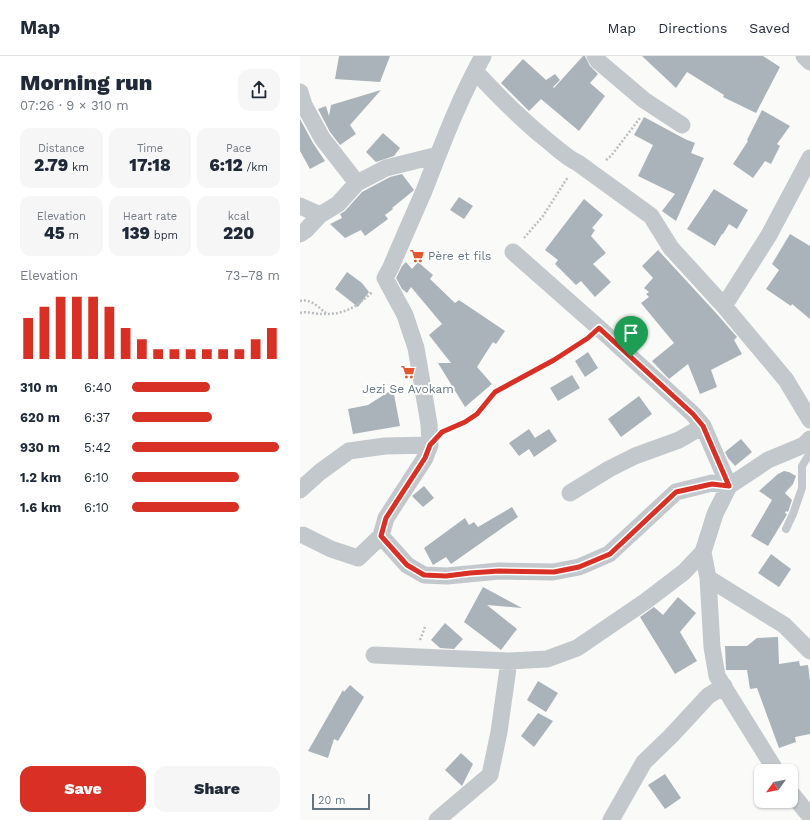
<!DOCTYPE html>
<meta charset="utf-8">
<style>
body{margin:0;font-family:"Work Sans",sans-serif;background:#f6f6f7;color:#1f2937;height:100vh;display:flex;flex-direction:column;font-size:15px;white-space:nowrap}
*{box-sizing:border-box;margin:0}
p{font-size:13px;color:#747a83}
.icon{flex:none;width:22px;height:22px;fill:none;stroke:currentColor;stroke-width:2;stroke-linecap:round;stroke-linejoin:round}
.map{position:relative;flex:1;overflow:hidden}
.panel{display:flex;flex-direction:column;background:#fff;width:300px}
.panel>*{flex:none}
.needle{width:26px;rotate:237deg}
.fabs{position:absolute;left:454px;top:708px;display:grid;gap:8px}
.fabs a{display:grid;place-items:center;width:44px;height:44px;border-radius:8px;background:#fff;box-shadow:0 1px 3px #0004;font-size:20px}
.scale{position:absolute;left:12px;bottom:10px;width:58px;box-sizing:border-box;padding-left:4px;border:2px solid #657683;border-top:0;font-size:11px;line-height:14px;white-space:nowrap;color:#657683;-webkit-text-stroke:3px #fff;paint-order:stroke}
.pin{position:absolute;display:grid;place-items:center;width:34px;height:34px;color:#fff;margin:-41px -17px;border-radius:50% 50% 50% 0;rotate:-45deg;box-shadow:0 0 4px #0007}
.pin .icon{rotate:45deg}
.round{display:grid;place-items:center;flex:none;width:42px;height:42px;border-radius:12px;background:#f6f6f7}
.head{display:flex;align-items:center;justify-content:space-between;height:68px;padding:0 20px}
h1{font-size:22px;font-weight:800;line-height:30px}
.stats{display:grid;grid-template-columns:repeat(3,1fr);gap:6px;height:68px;padding:4px 20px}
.stats div{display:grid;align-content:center;border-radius:10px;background:#f6f6f7;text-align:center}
.stats b{font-size:17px;font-weight:800}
.stats small{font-size:11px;font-weight:400}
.stats p{font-size:11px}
.chart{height:112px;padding:8px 20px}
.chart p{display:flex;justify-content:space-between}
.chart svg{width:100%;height:72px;margin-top:4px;stroke:#d93025;stroke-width:6}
.action{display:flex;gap:8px;margin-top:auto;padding:8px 20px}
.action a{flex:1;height:46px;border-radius:12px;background:#d93025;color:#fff;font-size:16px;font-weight:800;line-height:46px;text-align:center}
.action a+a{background:#f6f6f7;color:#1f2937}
ul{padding:0 20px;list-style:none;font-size:13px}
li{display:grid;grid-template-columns:64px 48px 1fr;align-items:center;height:30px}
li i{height:10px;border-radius:5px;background:#d93025}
header{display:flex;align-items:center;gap:24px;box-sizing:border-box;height:56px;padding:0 20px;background:#fff;border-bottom:1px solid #e0e1e3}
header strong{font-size:19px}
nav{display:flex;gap:22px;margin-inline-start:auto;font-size:14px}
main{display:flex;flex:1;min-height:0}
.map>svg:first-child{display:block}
.building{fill:#aab3b9}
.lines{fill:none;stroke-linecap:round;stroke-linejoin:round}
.path{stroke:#bbbfc2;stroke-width:2.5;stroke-dasharray:2 2;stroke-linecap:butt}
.lane{stroke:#c3c8cc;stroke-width:8}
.street{stroke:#c3c8cc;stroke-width:17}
.route-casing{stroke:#fff;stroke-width:8}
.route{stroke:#d93025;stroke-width:5}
.labels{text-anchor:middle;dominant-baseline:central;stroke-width:4;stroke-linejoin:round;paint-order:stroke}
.poi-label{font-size:12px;fill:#657683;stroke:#fff;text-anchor:start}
</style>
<header>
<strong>Map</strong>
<nav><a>Map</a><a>Directions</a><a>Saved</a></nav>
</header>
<main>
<section class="panel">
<div class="head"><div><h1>Morning run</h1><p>07:26 · 9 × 310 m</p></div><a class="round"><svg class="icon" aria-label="share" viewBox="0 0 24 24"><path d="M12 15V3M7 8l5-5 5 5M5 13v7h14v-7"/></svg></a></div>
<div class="stats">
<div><p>Distance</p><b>2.79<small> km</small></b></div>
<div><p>Time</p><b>17:18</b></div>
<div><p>Pace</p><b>6:12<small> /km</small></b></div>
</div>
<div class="stats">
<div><p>Elevation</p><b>45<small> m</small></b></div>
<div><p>Heart rate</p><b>139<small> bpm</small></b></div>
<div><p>kcal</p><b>220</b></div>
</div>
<div class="chart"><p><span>Elevation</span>73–78 m</p>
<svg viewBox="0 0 160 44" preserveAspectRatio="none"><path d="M5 44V19M15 44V12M25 44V6M35 44V6M45 44V6M55 44V12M65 44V25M75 44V32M85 44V38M95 44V38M105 44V38M115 44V38M125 44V38M135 44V38M145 44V32M155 44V25"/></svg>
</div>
<ul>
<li><b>310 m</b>6:40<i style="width:53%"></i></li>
<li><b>620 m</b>6:37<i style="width:54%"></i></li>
<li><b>930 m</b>5:42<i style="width:99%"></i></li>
<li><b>1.2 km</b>6:10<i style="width:72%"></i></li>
<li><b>1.6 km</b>6:10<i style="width:72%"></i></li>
</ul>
<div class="action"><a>Save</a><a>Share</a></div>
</section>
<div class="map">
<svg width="510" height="764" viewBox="0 0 510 764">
<rect width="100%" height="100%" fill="#fafaf8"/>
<path class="building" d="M39 0H90L80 26 35 23Z
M283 0H285L290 10 298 18 290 27 305 40 279 75 241 43 229 55 201 27 223 3 246 24 255 18 260 24 253 31 254 32Z
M342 0H463L480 11 456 57 423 41 424 39 387 16 376 32Z
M81 34 50 69 56 78 40 89 30 76 18 53 26 50 29 60 31 49Z
M462 54 490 70 477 88 480 90 471 108 465 105 453 122 433 108 448 85 447 84Z
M344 61 385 83 395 87 391 97 404 102 376 165 362 155 375 138 338 120 353 89 334 79Z
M0 63 13 87 25 105 10 113 0 95Z
M83 77 100 92 94 100 76 106 66 96Z
M102 118 114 134 113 135 92 152 93 153 85 159 88 163 65 180 61 174 45 182 30 168 42 162 40 158 45 155 62 136 90 121Z
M414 133 448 154 437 173 429 168 423 178H422L415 190 387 173Z
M159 141 173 150 164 163 150 154Z
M284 143 303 159 292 172 295 174 291 180 306 197 293 208 311 226 295 241 281 225 276 229 255 208 258 204 245 194Z
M490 178 510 190V263L492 248 491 250 466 233 479 214 472 208Z
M358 194 416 257 437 281 434 284 442 298 411 314 417 331 400 338 388 308 369 323 352 305 374 287 341 247 349 241 346 238 349 236 344 232 353 222 342 210Z
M106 206 112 213 118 206 133 219 130 223 155 247 159 244 205 275 196 288 193 286 177 311 192 328 165 351 138 307H151L129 279 142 268 111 231 107 237 102 233 96 222 102 210Z
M47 216 62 227 69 236 58 251 35 233Z
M288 296 298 312 285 321 275 305Z
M272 319 280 332 258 345 250 332Z
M93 333 100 370 53 378 48 353 68 349Z
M339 340 352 358 321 381 308 363Z
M229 373 235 382 249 373 257 385 234 401 229 393 219 400 209 387Z
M441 383 452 396 435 410 428 402 425 396Z
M484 415 489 416 496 420 493 428 485 437 492 444 488 456 486 455 485 457 487 458 486 460 468 490 451 480 472 444 459 435 478 418Z
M124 430 134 442 123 451 112 440Z
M212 451 218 461 151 508 146 501 133 509 124 492 165 462 169 469 174 466 178 471Z
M471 498 491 513 479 531 458 517Z
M183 531 222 552 187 549 217 573 201 594 164 566Z
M378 541 396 557 380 576 397 605 375 618 340 561 354 551 363 559Z
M145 567 163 583 154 593 140 592 131 584Z
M478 581 479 608 499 605 500 610 508 609 510 625V678L495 681 496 686 479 692 457 632 450 633 447 614H426L425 590H447L457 582Z
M238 625 258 637 246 656 227 644Z
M50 629 64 641 38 685 34 683 28 702 8 695 43 634 44 636Z
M238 657 253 665 234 691 221 680Z
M161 697 173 708 162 730 145 714Z
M365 718 381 742 365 753 348 729Z"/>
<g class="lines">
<path class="path" d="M306 104 311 100 340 62
M224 182 243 160 268 121
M0 245C11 242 19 252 27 258
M0 257C7 255 15 258 22 258 44 259 57 251 72 236
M146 374 165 366 177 358 195 337 254 304 285 284
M120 584 125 571"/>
<path class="lane" d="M486 473 493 458 502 432V410L510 397"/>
<path class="street" d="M183 0C159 43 142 89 124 135 113 160 102 185 91 211L85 222 105 259 116 292 129 368 130 389 125 402 86 462 81 480 107 509 124 519 147 520 199 515 253 516 279 511 309 498 376 436 412 427 429 430
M295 0 298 5 344 44 382 69
M504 0 510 6
M175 15C198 40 222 64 248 85 258 93 267 102 278 107L351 160 371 192 424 250
M0 36 4 49 22 82 57 127
M510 102 469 179 424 250 486 324 510 364
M0 150 20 159
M0 178 6 174 20 159 38 148 57 127 86 112 138 99
M213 196 299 272 393 358 403 370 429 430
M0 434 20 416 49 395 85 390 130 389
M270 437 309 413 335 400 379 384 403 370
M3 479 31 493 58 502 81 480
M408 522 484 569 510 595
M74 599 209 605 247 603 277 592 346 545 384 516 403 496
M476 715 417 620 412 591 408 522 403 496 415 458 429 430 468 404 504 389 510 383
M491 737 510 760
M137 764 190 719 199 676 209 605
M311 764 344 706 371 680 408 640 424 630"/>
</g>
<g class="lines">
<defs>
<path id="route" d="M299 272 393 358 403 370 429 430 412 428 376 436 310 498 279 511 254 516 199 515 170 517 146 520 124 519 107 509 81 480 86 462 125 402 130 389 142 376 165 366 177 358 195 336 254 304 288 282Z"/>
</defs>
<use href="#route" class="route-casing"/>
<use href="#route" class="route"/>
</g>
<defs>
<symbol id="supermarket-bare" viewBox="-9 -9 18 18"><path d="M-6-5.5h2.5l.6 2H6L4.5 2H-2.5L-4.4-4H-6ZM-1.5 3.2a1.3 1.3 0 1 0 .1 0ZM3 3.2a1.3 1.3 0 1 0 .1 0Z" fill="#e4572e" stroke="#fff" stroke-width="2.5" paint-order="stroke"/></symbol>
</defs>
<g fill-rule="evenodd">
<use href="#supermarket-bare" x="107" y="190" width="20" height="20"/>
<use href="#supermarket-bare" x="98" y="306" width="20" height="20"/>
</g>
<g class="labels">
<g class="poi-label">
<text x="128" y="200">Père et fils</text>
<text x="108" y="333" text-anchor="middle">Jezi Se Avokam</text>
</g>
</g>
</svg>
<div class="fabs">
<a><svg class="needle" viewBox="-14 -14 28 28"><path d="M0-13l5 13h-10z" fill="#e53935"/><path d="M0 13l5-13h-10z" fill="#747a83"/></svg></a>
</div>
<div class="scale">20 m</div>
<div class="pin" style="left:331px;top:301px;background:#1e9e55"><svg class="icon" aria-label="arrive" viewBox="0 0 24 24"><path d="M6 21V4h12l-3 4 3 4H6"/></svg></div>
</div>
</main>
